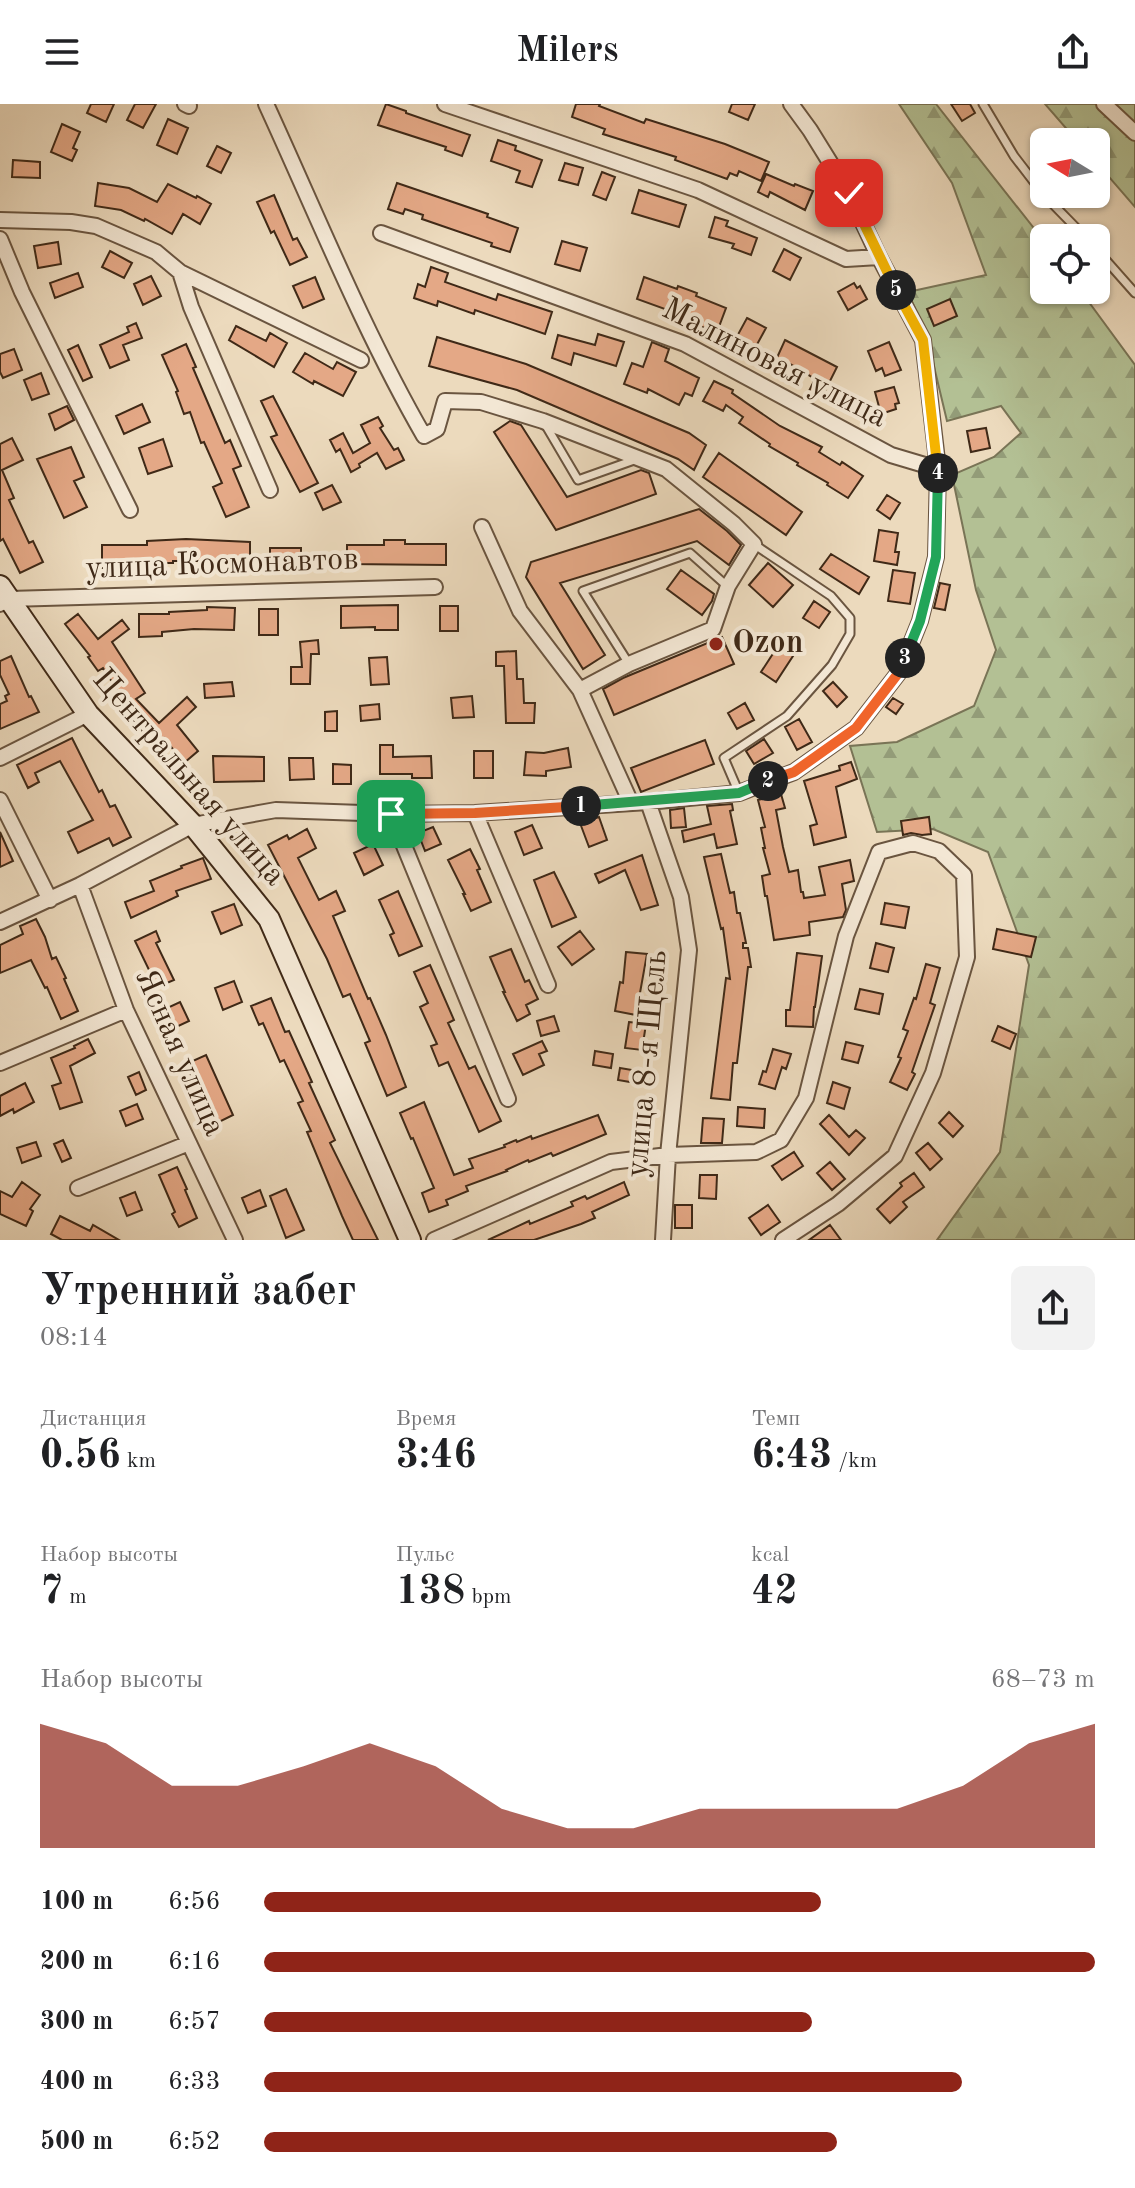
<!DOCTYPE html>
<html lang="ru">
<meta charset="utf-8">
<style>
body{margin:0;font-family:"Old Standard TT",serif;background:#f2f2f2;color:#202124;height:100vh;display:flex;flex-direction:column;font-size:30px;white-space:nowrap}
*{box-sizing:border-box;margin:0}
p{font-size:26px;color:#757577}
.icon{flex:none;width:44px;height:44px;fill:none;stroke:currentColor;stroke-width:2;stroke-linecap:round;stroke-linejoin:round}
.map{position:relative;height:1136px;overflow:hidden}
.drawer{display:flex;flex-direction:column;background:#fff;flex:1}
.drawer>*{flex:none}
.needle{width:52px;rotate:280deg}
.tools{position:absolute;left:1030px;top:24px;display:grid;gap:16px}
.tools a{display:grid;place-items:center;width:80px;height:80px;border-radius:12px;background:#fff;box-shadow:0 2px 6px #0004;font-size:40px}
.pin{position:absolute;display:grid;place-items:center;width:68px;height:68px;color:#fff;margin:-34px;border-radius:16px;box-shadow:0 4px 12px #0006}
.km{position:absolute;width:40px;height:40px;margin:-20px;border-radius:50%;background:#222;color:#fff;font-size:22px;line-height:40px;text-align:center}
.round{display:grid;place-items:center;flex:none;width:84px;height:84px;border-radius:12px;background:#f2f2f2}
.summary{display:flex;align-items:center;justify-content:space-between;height:136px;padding:0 40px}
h1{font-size:44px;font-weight:800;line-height:60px}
.metrics{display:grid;grid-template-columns:repeat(3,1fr);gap:12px;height:136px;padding:8px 40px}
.metrics div{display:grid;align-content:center}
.metrics b{font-size:40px;font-weight:800}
.metrics small{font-size:22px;font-weight:400}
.metrics p{font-size:22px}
.chart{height:224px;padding:16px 40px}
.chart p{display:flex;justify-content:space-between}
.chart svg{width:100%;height:144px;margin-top:8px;fill:#8f2418;opacity:.7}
ul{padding:0 40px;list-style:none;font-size:26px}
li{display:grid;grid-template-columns:128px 96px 1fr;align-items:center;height:60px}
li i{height:20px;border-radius:10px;background:#8f2418}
header{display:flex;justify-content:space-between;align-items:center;height:104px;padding:0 40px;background:#fff;font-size:36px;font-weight:800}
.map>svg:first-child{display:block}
.forest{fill:url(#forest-firs);stroke:#797456;stroke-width:2}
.building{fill:#e4a886;stroke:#3f2917;stroke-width:2}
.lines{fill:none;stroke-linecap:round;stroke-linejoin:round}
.lane-casing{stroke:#6a5540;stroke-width:11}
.street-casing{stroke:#6a5540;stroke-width:18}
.secondary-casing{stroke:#3f2917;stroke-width:24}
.lane{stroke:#f3e7d4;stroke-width:7}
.street{stroke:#f3e7d4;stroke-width:14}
.secondary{stroke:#f3e7d4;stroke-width:20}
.split-1-casing{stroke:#fff;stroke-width:16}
.split-2-casing{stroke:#fff;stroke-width:16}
.split-3-casing{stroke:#fff;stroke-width:16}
.split-4-casing{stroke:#fff;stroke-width:16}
.split-5-casing{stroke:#fff;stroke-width:16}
.split-6-casing{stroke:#fff;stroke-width:16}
.split-1{stroke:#f0652b;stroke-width:10}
.split-2{stroke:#22a559;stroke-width:10}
.split-3{stroke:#f0652b;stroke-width:10}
.split-4{stroke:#22a559;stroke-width:10}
.split-5{stroke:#f5b400;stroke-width:10}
.split-6{stroke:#f5b400;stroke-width:10}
.poi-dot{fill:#8f2418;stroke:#f3e7d4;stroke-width:3}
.labels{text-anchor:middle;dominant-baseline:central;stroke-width:8;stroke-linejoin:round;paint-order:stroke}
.street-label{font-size:32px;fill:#3f2917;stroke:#f3e7d4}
.poi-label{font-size:32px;font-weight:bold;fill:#3f2917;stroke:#f3e7d4;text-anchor:start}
</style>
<header><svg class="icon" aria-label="menu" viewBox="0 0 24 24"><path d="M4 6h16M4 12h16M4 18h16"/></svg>Milers<svg class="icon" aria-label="share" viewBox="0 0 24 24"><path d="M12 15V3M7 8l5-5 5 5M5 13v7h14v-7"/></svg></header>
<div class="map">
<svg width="1135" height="1136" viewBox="0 0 1135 1136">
<defs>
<pattern id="forest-firs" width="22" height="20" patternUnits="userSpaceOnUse" patternTransform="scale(2)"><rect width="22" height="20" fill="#b3c094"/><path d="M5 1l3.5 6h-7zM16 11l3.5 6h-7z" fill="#939c78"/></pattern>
</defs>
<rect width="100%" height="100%" fill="#ecdabd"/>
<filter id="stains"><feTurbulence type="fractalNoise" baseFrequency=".0025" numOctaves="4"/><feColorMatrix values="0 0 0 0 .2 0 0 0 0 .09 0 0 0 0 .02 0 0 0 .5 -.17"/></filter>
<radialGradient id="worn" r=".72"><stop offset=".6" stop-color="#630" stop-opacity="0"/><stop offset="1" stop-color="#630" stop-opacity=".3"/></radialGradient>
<path class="forest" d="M899 0H936L1044 137V186H1080L1135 261V1136H937L1000 1048 1029 861 988 748 933 725 877 728 850 642 897 638 974 602 996 546 976 486 952 371 994 353 1021 329 1001 302 947 317 927 233 908 188 986 171 952 79Z
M1045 0H1135V103L1096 58V38H1078Z"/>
<path class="building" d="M91 0H114L106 18 87 9Z
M135 0H156L143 24 127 16Z
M386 0 406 7V9L470 31 462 52 445 46 446 43 378 21Z
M576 0H600L599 2 644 19 646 15 665 21 725 40 769 58 761 77 739 67 737 72 730 69 727 75 675 56 676 53 603 30 605 25 572 13Z
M732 0H755L748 16 729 8Z
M951 0H970L975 9 962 17Z
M168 15 188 24 177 50 157 41Z
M62 20 80 28 73 44 77 46 72 57 51 48Z
M498 36 516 42 515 46 542 56 532 83 516 78 520 67 491 57Z
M217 42 231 49 221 69 207 62Z
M13 56 40 58V74L12 73Z
M565 59 583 64 578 81 559 76Z
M602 68 615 73 606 96 593 91Z
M766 70 794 82 795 80 813 87 805 106 770 88 768 93 758 88Z
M98 79 129 84 157 98 168 80 196 94 197 92 211 100 200 120 183 110 172 130 145 115 144 117 121 106 95 102Z
M397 79 488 110 487 113 518 124 510 148 491 142 492 139 422 115 423 111 405 105 403 110 388 105Z
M639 86 686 101 679 123 632 109Z
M274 91 293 136 297 134 307 153 290 161 274 127 271 129 257 98Z
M715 113 728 117 726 122 757 134 751 151 732 144 734 140 709 133Z
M562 137 587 144 580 167 555 160Z
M58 138 61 160 38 164 34 142Z
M784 145 801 154 790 176 773 167Z
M110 147 132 159 124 174 102 163Z
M431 163 448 169 445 178 496 196 498 190 552 208 545 230 475 206 474 210 438 197 437 202 414 194 418 180 425 183Z
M78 169 83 183 55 194 50 179Z
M151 172 161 192 143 201 134 180Z
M315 173 324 195 303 204 293 182Z
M644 173 677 185 678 182 697 189 696 192 726 204 717 228 699 222 701 218 637 195Z
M854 179 857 184 860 182 867 195 848 206 838 188Z
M950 195 957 212 934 222 927 205Z
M747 214 766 224 754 246 735 236Z
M136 219 142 234 123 241 129 256 110 264 100 241 129 228 127 223Z
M236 222 266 237 270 229 287 239 274 263 229 236Z
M598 230 624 238 616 262 574 249 571 261 552 254 558 231 595 241Z
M437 233 526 260 689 329 706 341 694 366 678 355 517 286 429 262Z
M785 236 837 263 822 293 809 287 815 275 790 260 788 264 775 258Z
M652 238 669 245 665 257 699 274 692 292 685 289 679 301 648 285 647 289 624 280 632 259 643 263Z
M889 238 901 266 885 272 882 264 876 267 868 247Z
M186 240 196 263 193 264 225 339 230 336 241 362 233 365 249 403 226 413 213 383 222 379 204 338 201 339 190 308 184 310 176 288 178 287 162 251Z
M78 241 92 273 83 277 68 246Z
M14 245 22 266 3 274 0 268V250Z
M305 249 333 265 337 258 356 268 343 292 314 277 313 280 293 268Z
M41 269 49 290 32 296 24 276Z
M714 277 733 286 732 289 780 322 822 343 819 348 840 361 842 358 863 372 848 394 827 381 828 379 797 361 798 359 769 342 770 340 739 319 743 313 726 301 723 307 703 297Z
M894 283 899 299 895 300 896 305 881 310 875 288Z
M273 292 318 379 300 388 271 333 277 331 261 297Z
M142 300 150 318 124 330 116 312Z
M67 302 74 316 55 326 49 310Z
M378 313 383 322 380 324 394 346 398 344 404 356 386 365 377 349 359 360 360 363 351 368 340 345 336 348 330 336 343 329 353 349 370 339 361 321Z
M510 317 521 321 567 393 641 366 649 369 656 390 556 426 494 328Z
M986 324 990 344 971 348 967 327Z
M12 334 23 356 2 366 14 394 9 396 29 439 33 437 43 458 20 469 3 435 0 437V340Z
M163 335 172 362 148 370 139 344Z
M71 343 84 373 74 377 87 403 64 414 37 355Z
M719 349 802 408 786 431 703 373Z
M332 381 341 398 323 406 315 389Z
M887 391 900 399 890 415 877 406Z
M699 405 727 427 741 441 729 461 697 437 560 479 605 551 583 565 526 473 531 458Z
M879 426 898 429 895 448H899L897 461 874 457Z
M186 435 250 438V460H224V457H173V459H132V464H102V441H147V437Z
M384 436H405V440H446V461L347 460V441H384Z
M270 444H301V464L270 465Z
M831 450 869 473 859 490 820 465Z
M768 459 793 481 773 503 749 481Z
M681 466 714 490 712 497 702 511 667 485Z
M893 466 915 469 910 500 888 497Z
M940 479 950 481 945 506 934 504Z
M814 497 830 508 819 524 803 514Z
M398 501V526H375V523L341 524V502Z
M440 502H458V527H440Z
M207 503 235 504 234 526 194 525 162 528V532L139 533V510H169V508L207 506Z
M259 505H278V531H259Z
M78 510 98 535 122 516 129 525 112 538 145 589 136 595 159 619 187 593 196 603 177 621 198 647 184 659 164 634 155 642 129 612 132 609 103 564 98 567 88 553 90 552 65 520Z
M722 533 734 560 614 611 603 585 623 574Z
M318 536 319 550H311L310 580H291V563H302L300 538Z
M778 542 793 552 776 578 761 568Z
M516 547 517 575H523L524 599H535L534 619H506L504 562H496V548Z
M11 552 29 593 31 592 39 608 0 625V600L7 597 5 592 9 590 0 571V557Z
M387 553 389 580 371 581 369 554Z
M232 578 234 592 205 594 204 580Z
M833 578 847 593 837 603 823 587Z
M472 592 474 613 453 614 451 594Z
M893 594 903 600 896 610 886 603Z
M745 599 754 616 737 625 728 609Z
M379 600 380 615 361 617 360 602Z
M337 607V627H325V608Z
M799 615 812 638 797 646 785 623Z
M72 634 99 688 102 686 110 703 115 701 131 733 113 742 109 734 78 749 68 728 93 716 60 657 35 669 39 678 28 684 17 661Z
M764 635 773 649 754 660 746 647Z
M705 636 714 660 641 688 631 664Z
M380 641H393V653L431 652 432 674H412V670H380Z
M568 644 571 663 546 667V672L524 671 526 648 544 649Z
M474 647H493V674H474Z
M213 652 264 653V677L214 678Z
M289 654H313L314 675 290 676Z
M851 658 857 675 836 683 846 733 814 741 810 722 817 720 804 677 840 666 839 662Z
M333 660 351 661V680H333Z
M781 690 785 704 776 706 783 743 789 768 798 766 801 788H803L804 794 825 791 819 763 850 756 854 777 842 780 846 806 843 813 809 818 810 831 774 836 767 792H765L762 772 770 770 763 744H765L761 724 765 723 758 696Z
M732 700 733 706 730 707 737 740 717 744 714 730 684 738 682 727 711 720 707 702Z
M684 704 686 723 671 724 670 706Z
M599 713 607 736 589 743 580 719Z
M929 713 931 730 922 731 911 729 903 731 901 717Z
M532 721 542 744 524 751 515 728Z
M433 723 441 740 425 747 418 729Z
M307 725 316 744 298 754 319 796 336 787 345 807 333 812 368 895 370 894 386 931 406 983 387 992 365 939 370 937 350 890 343 893 327 855 268 741 287 731 289 735Z
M0 728 13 757 0 763Z
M373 740 383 761 364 771 354 749Z
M470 745 480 765 477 766 491 798 471 807 463 790H465L448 756Z
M721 750 730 789 734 788 737 809H740L746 839H743V844H748L751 863H748L737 959H733L730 996 711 994 726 874 730 875 723 824 721 825 704 753Z
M642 751 658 801 641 806 625 766 599 779 595 770Z
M203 754 211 775 176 787 178 792 131 814 125 798 154 787 150 777 182 764 181 762Z
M554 768 576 813 552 823 534 776Z
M398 787 422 842 399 852 390 831 394 829 379 796Z
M885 799 909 803 905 824 881 820Z
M234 800 242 821 221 830 212 808Z
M36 815 45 833 52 855 56 853 66 874 64 875 78 907 61 915 47 883 45 884 31 856 0 869V841L23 830 20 822Z
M997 825 1036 833 1031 853 993 845Z
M156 827 160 837 156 839 174 876 155 884 150 873 152 872 135 837Z
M580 827 594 845 572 861 558 843Z
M876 839 894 844 888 868 870 864Z
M511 845 525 878 529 876 538 895 526 901 530 910 517 917 503 888H505L490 853Z
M626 848 647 850 636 911 615 907 620 878 623 879Z
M797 849 822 852 815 903H814L813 923 786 922V906H790Z
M926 860 940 864 930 899 935 901 912 968 915 970 907 986 890 978 901 954 898 953 908 927 903 925 914 894 916 895Z
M430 861 454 916 448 919 469 965 475 962 501 1017 479 1028 448 958 439 962 431 942 437 940 420 903 428 899 414 868Z
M234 877 242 898 223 906 215 884Z
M860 885 883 890 879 910 855 905Z
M271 894 285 928 289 927 312 978 309 979 335 1036 330 1039 378 1136H353L342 1112 307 1028 311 1027 298 999 303 997 284 956 280 958 263 919 259 921 251 902Z
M180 898 189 917 172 925 163 906Z
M554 912 559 927 541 932 537 917Z
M629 918 646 920 642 946 625 944Z
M998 922 1016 930 1010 945 992 937Z
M88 935 95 949 70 962 82 998 60 1005 52 982 61 979 51 954 75 944 74 942Z
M542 937 547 947 539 950 544 961 523 971 513 950Z
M846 938 863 942 858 959 842 955Z
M773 945 791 950 786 965 782 963 775 985 759 980 763 967 766 968Z
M595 947 613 950 611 964 593 961Z
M206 951 233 1011 217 1019 198 976 194 978 186 960Z
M620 964 638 967 636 979 618 976Z
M139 968 146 986 136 991 128 973Z
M833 978 850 984 844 1005 827 999Z
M25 979 34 998 14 1009 13 1005 0 1012V992Z
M424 998 454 1071 473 1064 469 1055 505 1043 504 1041 516 1036 517 1038 531 1032 532 1035 598 1011 606 1030 553 1052 551 1049 529 1058 528 1056 506 1066 507 1067 466 1082 468 1087 446 1096 448 1101 429 1108 422 1089 434 1084 413 1034 411 1035 400 1009Z
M137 1000 143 1015 126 1022 120 1007Z
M738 1003 765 1005 764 1024 737 1022Z
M949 1008 963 1022 953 1033 939 1019Z
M829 1011 849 1033 856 1026 865 1034 849 1051 820 1020Z
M703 1014 724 1015 722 1039H701Z
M63 1036 71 1054 62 1058 54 1040Z
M36 1038 41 1052 22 1059 17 1044Z
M928 1039 942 1055 930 1066 916 1049Z
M794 1048 803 1062 782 1076 772 1062Z
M830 1058 845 1075 832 1086 817 1069Z
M177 1063 187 1085 185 1086 197 1114 179 1123 172 1110 175 1108 159 1071Z
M914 1069 924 1083 903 1098 907 1103 890 1119 877 1105 902 1082 900 1079Z
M700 1071H717L716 1095 699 1094Z
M22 1078 40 1091 30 1105 33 1107 26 1122 0 1110V1087L12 1093Z
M624 1078 629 1091 592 1108 595 1114 581 1120 534 1136H488L529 1117 530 1120 573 1102 571 1098 585 1092 587 1095Z
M286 1085 304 1126 286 1134 270 1092Z
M260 1086 266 1102 248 1109 242 1094Z
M135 1088 142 1106 127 1112 120 1094Z
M675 1101H692V1124H675Z
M768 1101 780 1118 761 1131 749 1114Z
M60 1112 90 1127 93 1121 119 1136H62L51 1130Z
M830 1121 841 1136H809Z"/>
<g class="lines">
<defs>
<path id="lane" d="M983 0 1014 52 1044 91 1086 134
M1096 145 1135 189
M545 320 578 376 637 355
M629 560 583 487 690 449 727 482
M739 689 724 654 787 612 832 561 850 530V514L831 492 755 441"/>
<path id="street" d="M185 0 189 2
M266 0C317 111 363 226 424 332L437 325 445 297 481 298 543 317 666 365 734 420 754 440 728 482 713 525 629 560 580 586
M445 0 698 86 846 155 879 153
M1104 0 1135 29
M0 116 71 118 96 122 156 148 180 168 361 256
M381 129 685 240 891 351 938 365
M0 135 22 188 130 406
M180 168 191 203 270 386
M482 423 520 507 580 586 631 699
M0 500 9 495 435 483
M0 654 88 610
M0 696 50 796
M648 698 681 793 689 846 668 1051 663 1136
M475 709 548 881
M391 710 508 995
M80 781 126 906 235 1136
M0 818 80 781 193 721 276 706 391 710 475 709 648 698 739 689 794 668 856 624 900 567 920 517 936 453 938 365 923 236 879 153 849 89 810 26 791 0
M0 959 126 906
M78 1084 189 1039
M434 1136 611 1058 668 1051 756 1048 781 1036 806 994 846 832 879 748 913 739 939 747 964 771 967 853 933 969 895 1052 838 1100 783 1136"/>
<path id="secondary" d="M0 482 88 610 193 721 269 815 410 1136"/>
</defs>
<use href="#lane" class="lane-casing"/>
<use href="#street" class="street-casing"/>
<use href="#secondary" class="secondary-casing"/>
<use href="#lane" class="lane"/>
<use href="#street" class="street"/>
<use href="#secondary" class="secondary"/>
</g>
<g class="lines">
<defs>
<path id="split-1" d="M391 710 475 709 581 702"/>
<path id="split-2" d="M581 702 739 689 768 677"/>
<path id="split-3" d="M768 677 794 668 856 624 900 567 905 554"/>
<path id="split-4" d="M905 554 920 517 936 453 938 369"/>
<path id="split-5" d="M896 186 923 236 938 369"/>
<path id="split-6" d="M849 89 896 186"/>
</defs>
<use href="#split-1" class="split-1-casing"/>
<use href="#split-2" class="split-2-casing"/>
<use href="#split-3" class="split-3-casing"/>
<use href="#split-4" class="split-4-casing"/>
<use href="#split-5" class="split-5-casing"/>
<use href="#split-6" class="split-6-casing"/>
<use href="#split-1" class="split-1"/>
<use href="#split-2" class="split-2"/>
<use href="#split-3" class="split-3"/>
<use href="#split-4" class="split-4"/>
<use href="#split-5" class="split-5"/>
<use href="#split-6" class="split-6"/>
</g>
<circle class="poi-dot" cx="716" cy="540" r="8"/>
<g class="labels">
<g class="street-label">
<text transform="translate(774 260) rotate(27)">Малиновая улица</text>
<text transform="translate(222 461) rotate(-2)">улица Космонавтов</text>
<text transform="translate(188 674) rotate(49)">Центральная улица</text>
<text transform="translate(179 949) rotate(66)">Ясная улица</text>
<text transform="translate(648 960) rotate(-85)">улица 8-я Щель</text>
</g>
<g class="poi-label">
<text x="732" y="540">Ozon</text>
</g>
</g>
<rect width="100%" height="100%" filter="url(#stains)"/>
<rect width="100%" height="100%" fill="url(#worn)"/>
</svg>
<div class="tools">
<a><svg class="needle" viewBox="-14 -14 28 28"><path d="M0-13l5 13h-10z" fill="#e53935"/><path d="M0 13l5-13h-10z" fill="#757577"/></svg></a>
<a><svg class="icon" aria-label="locate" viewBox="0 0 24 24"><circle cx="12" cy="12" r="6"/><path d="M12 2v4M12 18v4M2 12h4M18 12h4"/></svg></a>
</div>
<div class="pin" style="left:391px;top:710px;background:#1e9e55"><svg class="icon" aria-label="arrive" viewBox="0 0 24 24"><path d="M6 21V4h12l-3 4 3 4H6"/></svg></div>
<div class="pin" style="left:849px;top:89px;background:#d93025"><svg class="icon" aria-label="check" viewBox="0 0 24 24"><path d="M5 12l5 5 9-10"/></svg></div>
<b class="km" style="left:581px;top:702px">1</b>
<b class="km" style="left:768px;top:677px">2</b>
<b class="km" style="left:905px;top:554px">3</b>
<b class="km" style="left:938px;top:369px">4</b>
<b class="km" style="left:896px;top:186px">5</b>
</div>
<section class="drawer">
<div class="summary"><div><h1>Утренний забег</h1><p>08:14</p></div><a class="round"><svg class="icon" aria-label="share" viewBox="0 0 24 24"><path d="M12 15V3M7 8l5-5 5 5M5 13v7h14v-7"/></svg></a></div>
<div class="metrics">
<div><p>Дистанция</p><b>0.56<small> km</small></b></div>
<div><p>Время</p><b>3:46</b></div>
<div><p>Темп</p><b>6:43<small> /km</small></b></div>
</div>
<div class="metrics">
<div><p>Набор высоты</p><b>7<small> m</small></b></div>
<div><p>Пульс</p><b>138<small> bpm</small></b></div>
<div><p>kcal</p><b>42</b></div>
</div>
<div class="chart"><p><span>Набор высоты</span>68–73 m</p>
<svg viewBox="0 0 160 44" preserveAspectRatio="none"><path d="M0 44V6L10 12L20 25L30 25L40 19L50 12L60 19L70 32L80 38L90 38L100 32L110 32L120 32L130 32L140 25L150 12L160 6V44z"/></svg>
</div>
<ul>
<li><b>100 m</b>6:56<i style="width:67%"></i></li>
<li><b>200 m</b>6:16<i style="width:100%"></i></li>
<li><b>300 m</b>6:57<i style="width:66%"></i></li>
<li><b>400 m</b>6:33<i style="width:84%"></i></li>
<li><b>500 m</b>6:52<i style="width:69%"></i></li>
</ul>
</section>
